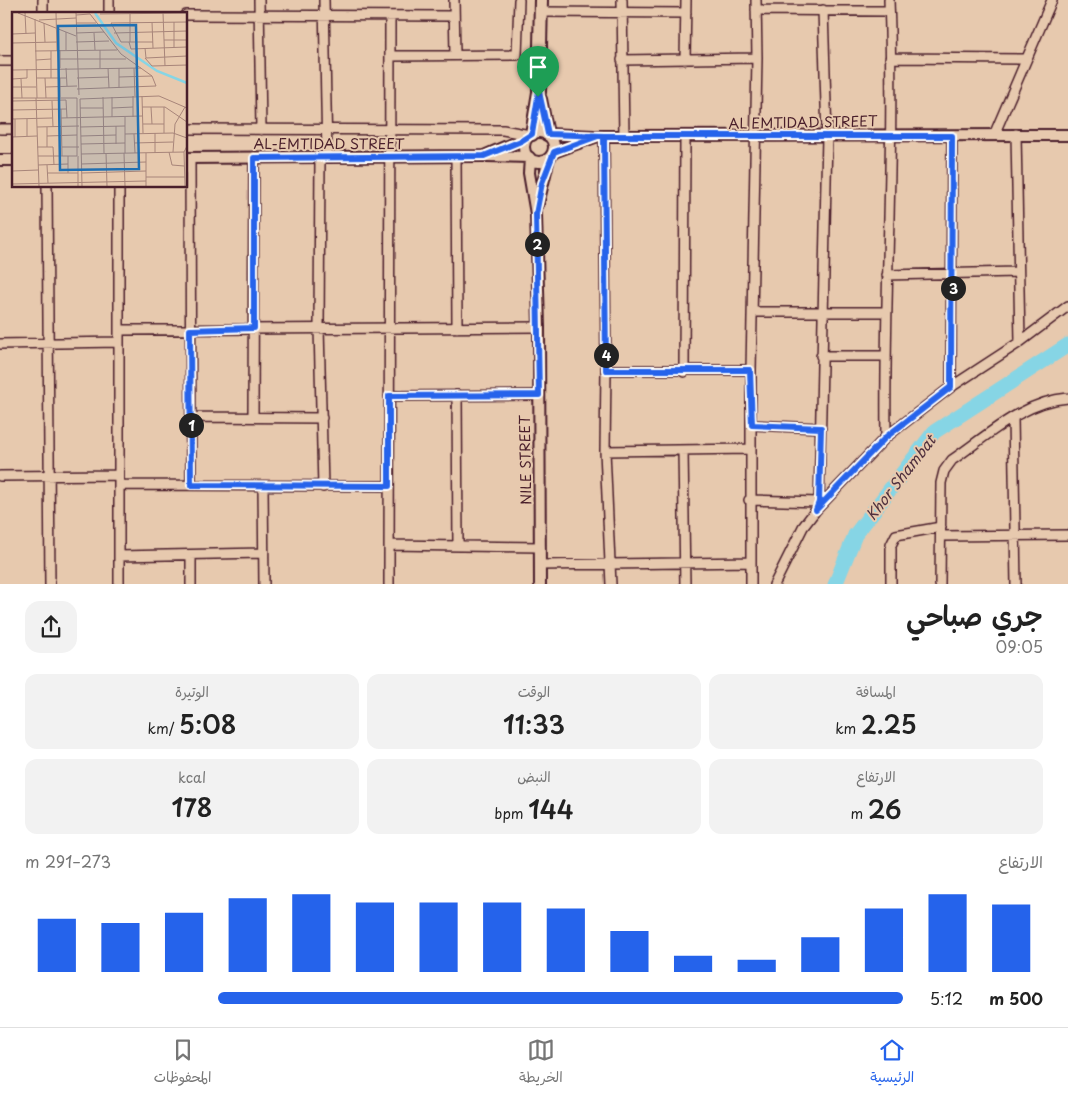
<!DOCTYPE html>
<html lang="ar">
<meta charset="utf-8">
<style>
body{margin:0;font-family:"Playpen Sans","Playpen Sans Arabic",sans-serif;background:#f2f2f2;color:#222;direction:rtl;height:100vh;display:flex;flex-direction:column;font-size:19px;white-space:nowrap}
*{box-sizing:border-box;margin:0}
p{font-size:16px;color:#767676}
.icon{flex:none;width:28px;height:28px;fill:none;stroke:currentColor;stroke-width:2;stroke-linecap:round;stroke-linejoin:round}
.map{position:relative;height:584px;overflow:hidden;direction:ltr}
.side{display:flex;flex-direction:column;background:#fff;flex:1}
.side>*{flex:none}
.pin{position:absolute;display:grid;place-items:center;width:42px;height:42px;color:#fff;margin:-51px -21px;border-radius:50% 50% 50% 0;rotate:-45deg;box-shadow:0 0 5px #0007}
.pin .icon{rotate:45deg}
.km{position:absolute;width:25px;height:25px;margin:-12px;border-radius:50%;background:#222;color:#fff;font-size:14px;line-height:25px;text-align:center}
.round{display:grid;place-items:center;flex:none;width:52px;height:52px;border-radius:15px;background:#f2f2f2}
.headline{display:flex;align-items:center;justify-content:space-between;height:85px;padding:0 25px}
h1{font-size:28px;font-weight:600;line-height:38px}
.metrics{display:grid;grid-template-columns:repeat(3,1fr);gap:8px;height:85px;padding:5px 25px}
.metrics div{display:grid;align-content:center;border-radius:12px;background:#f2f2f2;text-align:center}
.metrics b{font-size:25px;font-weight:600}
.metrics small{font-size:14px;font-weight:400}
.metrics p{font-size:14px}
.chart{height:140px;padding:10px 25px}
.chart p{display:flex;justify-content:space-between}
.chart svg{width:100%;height:90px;margin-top:5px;stroke:#2563eb;stroke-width:6}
ul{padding:0 25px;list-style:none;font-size:16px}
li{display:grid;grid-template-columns:80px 60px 1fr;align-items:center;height:38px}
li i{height:12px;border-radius:6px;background:#2563eb}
.menu{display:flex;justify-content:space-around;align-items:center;height:70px;border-top:1px solid #e0e0e0;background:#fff;font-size:14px;color:#767676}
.menu a{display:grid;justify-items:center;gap:2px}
.menu .selected{color:#2563eb}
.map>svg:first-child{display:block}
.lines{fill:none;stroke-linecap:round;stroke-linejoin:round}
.river{stroke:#86d5e5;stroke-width:15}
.minor-casing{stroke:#4a1f2b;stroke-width:12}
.tertiary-casing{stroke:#4a1f2b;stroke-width:14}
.secondary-casing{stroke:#4a1f2b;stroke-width:16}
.minor{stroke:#e7c9ae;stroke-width:9}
.tertiary{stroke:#e7c9ae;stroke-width:10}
.secondary{stroke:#e7c9ae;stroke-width:12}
.route-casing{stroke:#fff;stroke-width:10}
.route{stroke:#2563eb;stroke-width:6}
.labels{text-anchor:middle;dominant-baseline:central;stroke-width:4;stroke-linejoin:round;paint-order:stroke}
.street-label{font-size:14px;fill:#4a1f2b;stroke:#e7c9ae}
.water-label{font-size:15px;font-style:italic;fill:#50313e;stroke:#e7c9ae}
.inset-river{fill:none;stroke:#86d5e5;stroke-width:2.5}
.inset-road{fill:none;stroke:#a8857a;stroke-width:1}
.view{fill:#1f6fb2;fill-opacity:0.15;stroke:#1f6fb2;stroke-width:2.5}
.inset-edge{fill:none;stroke:#4a1f2b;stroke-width:2.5}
</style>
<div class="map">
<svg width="1068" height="585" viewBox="0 0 1068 585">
<rect width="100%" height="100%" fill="#e7c9ae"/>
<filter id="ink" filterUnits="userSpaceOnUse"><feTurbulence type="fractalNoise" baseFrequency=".02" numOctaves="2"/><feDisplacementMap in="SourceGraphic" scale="10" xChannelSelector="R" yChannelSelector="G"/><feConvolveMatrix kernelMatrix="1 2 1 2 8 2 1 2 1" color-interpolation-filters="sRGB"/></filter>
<g filter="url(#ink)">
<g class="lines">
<path class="river" d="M835 585 855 535 934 432 1068 345"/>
<defs>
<path id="minor" d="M43 0V14
M259 0 261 130
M324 0 327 157
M454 0 455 55
M622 0 624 136
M756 10 889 11
M541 12 686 13
M109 14V0
M186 15 454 16
M390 56 517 55 519 0
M890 58 1025 59
M622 60 757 58
M685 60 686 0
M0 61H14
M0 129H14
M186 129 503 130 530 135
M994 135 1052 0
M604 136 606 370 605 451 611 585
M456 156 457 328
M320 157 319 328 323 487
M190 158 191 485
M47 186 50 585
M887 275 1017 272
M752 312H886
M119 330 539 327
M1020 342 1068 306
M0 344 119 342
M821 356H885
M606 370H751
M684 372 685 137
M951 387 952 136
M457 395 458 546
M389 396 539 395
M191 417 322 418
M253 417 254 157
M1013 418 1016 585
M751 425 821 428
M886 437C884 291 895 145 889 0
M683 450 685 585
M605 451 751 449
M0 476 119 475
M119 485 389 486
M263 486 264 585
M749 500 819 502
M816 510 819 502 827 136 823 10
M941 536 1068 535
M389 545 540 547
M191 555V585
M119 556 263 553
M540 565 751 562
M119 585V186
M389 585 390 16
M751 585V370L757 58 756 0
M774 585 803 527 816 510 886 437 951 387 1020 342 1016 134
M891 585V545L896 535 941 527
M940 585 941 483 944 471 952 460C987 436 1024 401 1068 398"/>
<path id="tertiary" d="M524 147a15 15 0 1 1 30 0a15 15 0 1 1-30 0Z
M548 134 594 136
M554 152 598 136 1068 135
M487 156 529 157
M186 158 484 156 528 137
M530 158 529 173 536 214 539 327 540 585
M0 160H14
M538 204 549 158"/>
<path id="secondary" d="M540 99 547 134
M532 134 539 92 541 0"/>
</defs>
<use href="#minor" class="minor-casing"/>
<use href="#tertiary" class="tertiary-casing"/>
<use href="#secondary" class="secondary-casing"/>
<use href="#minor" class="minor"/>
<use href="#tertiary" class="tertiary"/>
<use href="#secondary" class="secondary"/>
</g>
</g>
<g class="lines" filter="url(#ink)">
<defs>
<path id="route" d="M538 97 532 134 521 141 484 156 254 158V328L190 330 191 485 389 486V396L539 395 536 214 542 183 554 152 598 136H952L951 387 886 437 816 510 819 502 821 428 752 425 750 370H606L604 136 548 134 539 92 538 97"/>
</defs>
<use href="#route" class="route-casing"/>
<use href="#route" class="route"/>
</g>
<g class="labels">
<g class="street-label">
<text transform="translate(803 122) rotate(-1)">AL EMTIDAD STREET</text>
<text x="329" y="143">AL-EMTIDAD STREET</text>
<text transform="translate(525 460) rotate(-91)">NILE STREET</text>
</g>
<g class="water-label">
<text transform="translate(900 477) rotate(-52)">Khor Shambat</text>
</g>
</g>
<g transform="translate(12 12)">
<rect width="175" height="175" fill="#e7c9ae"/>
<path class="inset-river" d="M83 1 104 31 145 59 175 71"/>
<path class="inset-road" d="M6 1 64 24M13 1 14 22M44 1 45 39M64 1 67 83M151 1 153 54M88 2 175 1M118 2V30M64 3 78 2 92 20M23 7 25 86M27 8 64 6M140 10 141 36M162 10V36M32 11 33 30M64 11H84M54 20V38M64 21 92 20 109 42 140 64 144 74 65 77M82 21 83 38M102 21 175 19M0 22 23 21M152 28H175M64 30 97 29M117 30 119 37 175 35M141 30H109L99 11 175 10M0 31 45 30M133 36 134 46 175 44M48 38V56M88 38V56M23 39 105 38M39 39V66M133 46 140 54 175 53M48 47H114M24 48 39 47M54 56 55 74M96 56 97 76M107 56V76M122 56 123 84M0 58 129 56M107 65 140 64M24 66H54M33 66 34 86M48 66V85M65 66 97 65M0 67 15 66V57M9 67 10 86M0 75H24M34 75 65 74M121 84V105M130 84 131 121M91 85 92 141M100 85V105M0 86H65M24 86 27 174M68 87 147 84 175 96M68 87 70 174M0 89 54 88 55 106M40 89 41 115M130 95H153L175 110M139 95 140 112M152 95V121M68 96H91M100 96 121 95M49 97 50 144M0 98 54 97M113 105V141M49 106 130 104M0 107 40 106M3 107V125M15 107V124M131 112H152M104 114V132M25 115 67 114M35 115V135M68 115 113 114M143 121V141M113 122 161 121 175 126M122 122 123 141M35 124 65 123M69 124 104 123M0 125 25 124M122 131 161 130M69 132 113 131M25 135H41L42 153M50 135H67M157 140 160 153 172 154M161 140 163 112 173 95M94 141 95 174M112 141 113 174M134 141V174M69 142 172 140M26 144H65V86M56 144V161M69 152 134 150M26 153 56 152M35 153 36 171M0 159 26 158M36 161H66M70 161 134 159M134 165H173M0 172 134 169M66 174V144M173 174 172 140 175 134"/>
<path class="view" d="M124 13 127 157 48 158 46 14Z"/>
<rect width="175" height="175" class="inset-edge"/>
</g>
</svg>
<div class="pin" style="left:538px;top:97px;background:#1e9e55"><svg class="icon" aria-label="arrive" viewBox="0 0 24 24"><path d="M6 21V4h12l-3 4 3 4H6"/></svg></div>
<b class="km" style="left:191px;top:425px">1</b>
<b class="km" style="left:537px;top:244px">2</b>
<b class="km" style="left:953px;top:288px">3</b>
<b class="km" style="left:606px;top:355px">4</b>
</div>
<section class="side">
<div class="headline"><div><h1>جري صباحي</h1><p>09:05</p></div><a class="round"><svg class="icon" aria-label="share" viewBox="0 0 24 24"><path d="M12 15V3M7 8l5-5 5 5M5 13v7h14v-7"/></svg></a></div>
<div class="metrics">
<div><p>المسافة</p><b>2.25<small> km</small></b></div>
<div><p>الوقت</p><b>11:33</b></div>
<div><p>الوتيرة</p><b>5:08<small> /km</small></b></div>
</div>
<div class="metrics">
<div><p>الارتفاع</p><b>26<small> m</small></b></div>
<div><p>النبض</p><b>144<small> bpm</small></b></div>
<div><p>kcal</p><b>178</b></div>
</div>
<div class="chart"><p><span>الارتفاع</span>273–291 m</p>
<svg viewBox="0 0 160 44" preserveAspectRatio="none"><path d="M5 44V18M15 44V20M25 44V15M35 44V8M45 44V6M55 44V10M65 44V10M75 44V10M85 44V13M95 44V24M105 44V36M115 44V38M125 44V27M135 44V13M145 44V6M155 44V11"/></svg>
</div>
<ul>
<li><b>500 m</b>5:12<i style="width:78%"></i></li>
</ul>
</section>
<nav class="menu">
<a class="selected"><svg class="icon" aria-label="home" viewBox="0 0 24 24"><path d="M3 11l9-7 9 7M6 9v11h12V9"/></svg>الرئيسية</a>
<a><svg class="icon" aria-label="map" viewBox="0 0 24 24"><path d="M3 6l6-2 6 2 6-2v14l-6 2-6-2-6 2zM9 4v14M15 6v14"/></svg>الخريطة</a>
<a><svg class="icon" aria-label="saved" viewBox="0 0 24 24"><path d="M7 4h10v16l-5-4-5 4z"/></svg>المحفوظات</a>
</nav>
